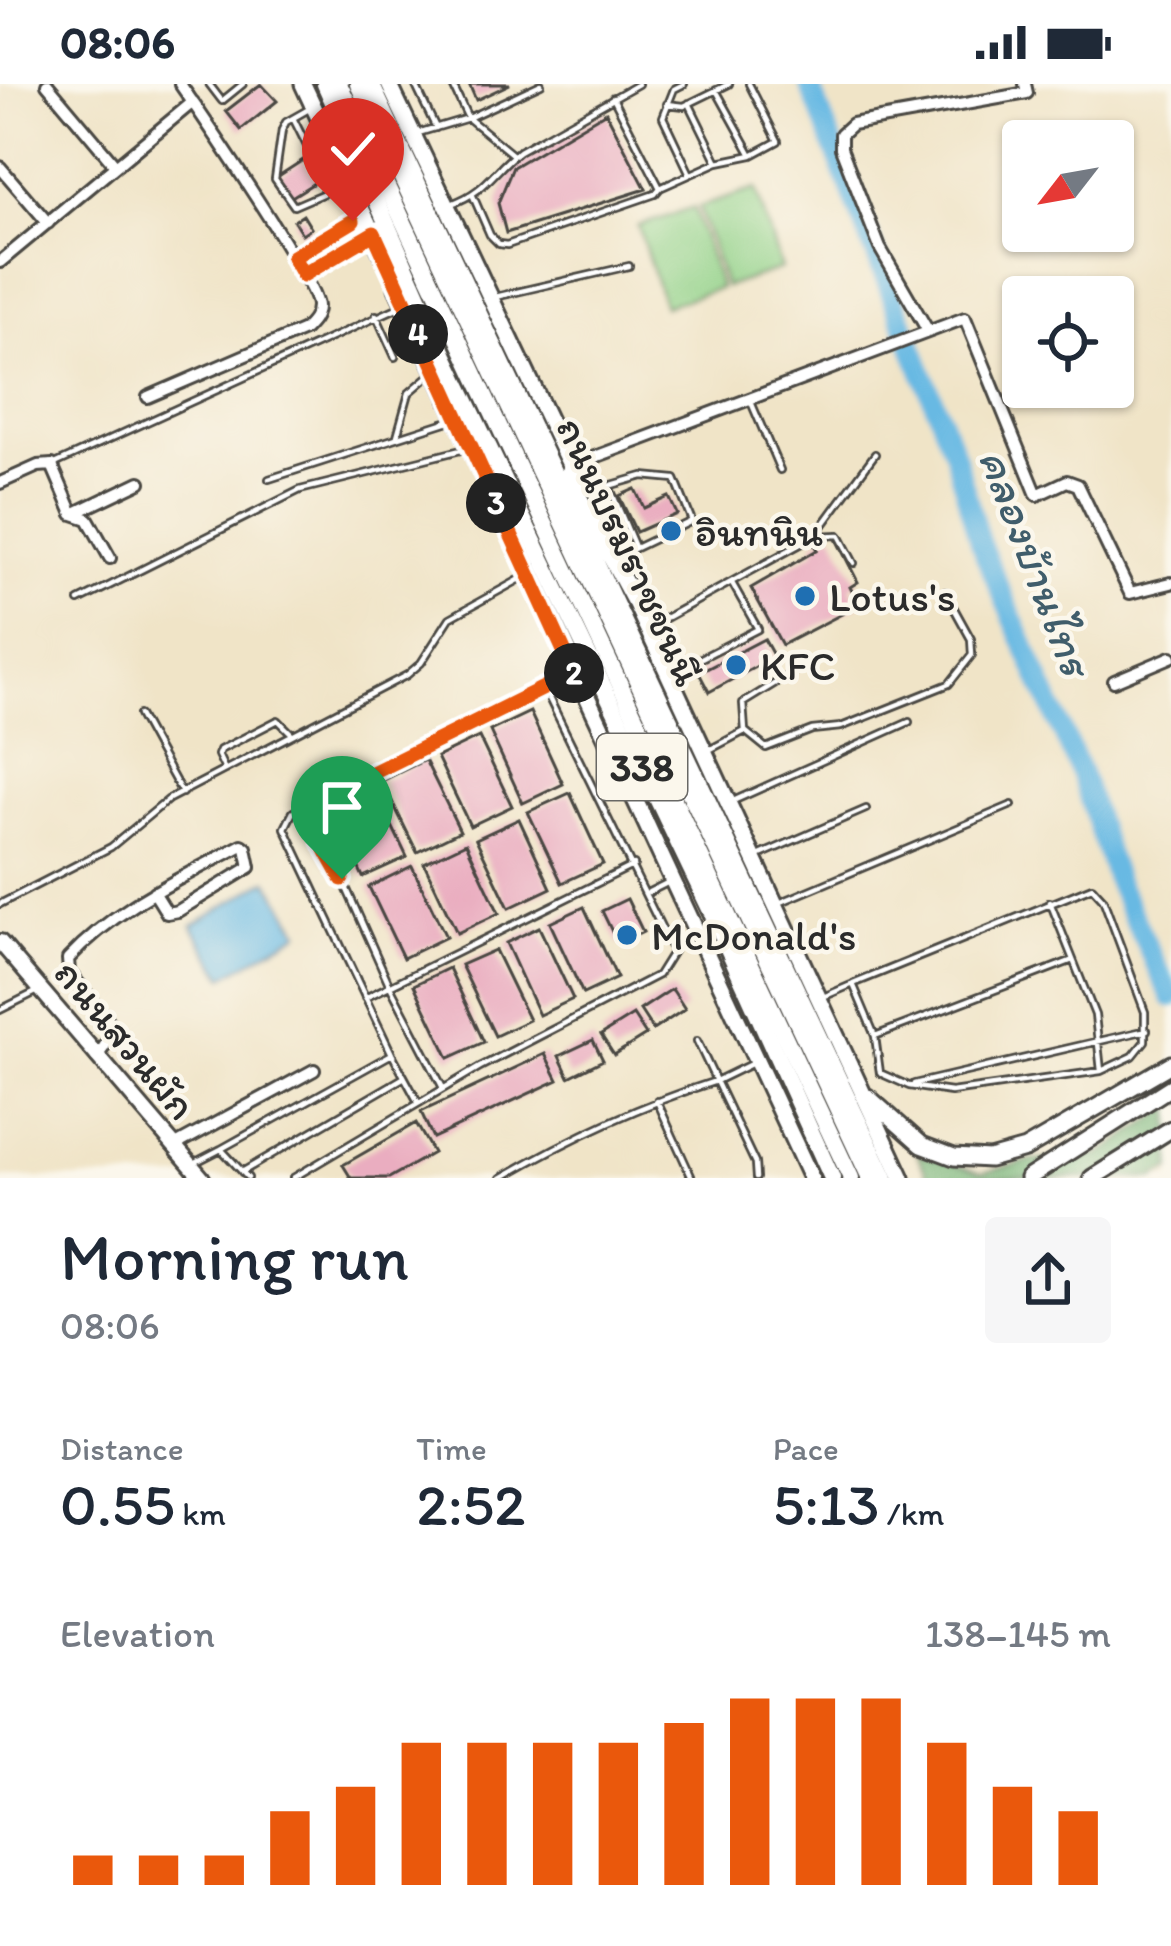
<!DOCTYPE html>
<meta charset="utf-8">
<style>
body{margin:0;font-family:Itim,"Playpen Sans Thai",sans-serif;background:#f6f6f7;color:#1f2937;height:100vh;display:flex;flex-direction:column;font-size:45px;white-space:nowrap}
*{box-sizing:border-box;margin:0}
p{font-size:39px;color:#747a83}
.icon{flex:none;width:66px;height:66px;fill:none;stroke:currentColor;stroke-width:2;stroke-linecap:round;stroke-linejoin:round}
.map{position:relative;height:1094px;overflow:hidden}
.sheet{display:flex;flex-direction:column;background:#fff;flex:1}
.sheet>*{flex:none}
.needle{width:78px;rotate:239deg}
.controls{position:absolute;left:1002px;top:36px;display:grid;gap:24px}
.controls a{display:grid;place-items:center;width:132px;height:132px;border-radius:12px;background:#fff;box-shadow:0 3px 9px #0004;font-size:60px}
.pin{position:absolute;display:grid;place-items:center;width:102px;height:102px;color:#fff;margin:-123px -51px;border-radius:50% 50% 50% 0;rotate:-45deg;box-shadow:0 0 12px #0007}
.pin .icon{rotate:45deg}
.km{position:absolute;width:60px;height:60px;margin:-30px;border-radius:50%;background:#222;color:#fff;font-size:33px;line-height:60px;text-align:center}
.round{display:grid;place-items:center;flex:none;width:126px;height:126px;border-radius:12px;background:#f6f6f7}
.overview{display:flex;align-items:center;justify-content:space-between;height:204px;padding:0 60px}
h1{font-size:66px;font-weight:600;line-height:90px}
.figures{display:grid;grid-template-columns:repeat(3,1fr);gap:18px;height:204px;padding:12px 60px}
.figures div{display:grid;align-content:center}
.figures b{font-size:60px;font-weight:600}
.figures small{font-size:33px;font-weight:400}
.figures p{font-size:33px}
.chart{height:336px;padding:24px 60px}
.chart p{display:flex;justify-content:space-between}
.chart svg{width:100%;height:216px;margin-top:12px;stroke:#ea580c;stroke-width:6}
.status{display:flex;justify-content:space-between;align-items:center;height:84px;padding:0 60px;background:#fff;direction:ltr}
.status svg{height:33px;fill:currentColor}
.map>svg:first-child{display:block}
.green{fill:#92d188;stroke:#5e7e5a;stroke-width:3}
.forest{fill:#75b374;stroke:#506f50;stroke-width:3}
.water{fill:#68b9e3;stroke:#4a7287;stroke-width:3}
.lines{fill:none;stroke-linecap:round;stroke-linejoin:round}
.river{stroke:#68b9e3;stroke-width:21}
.building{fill:#eaadc0}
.service-casing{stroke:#494742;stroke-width:10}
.minor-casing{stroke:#494742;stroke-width:16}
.tertiary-casing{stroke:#494742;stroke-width:20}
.secondary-casing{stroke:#494742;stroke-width:21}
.primary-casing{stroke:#494742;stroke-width:22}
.trunk-casing{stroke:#494742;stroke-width:22}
.service{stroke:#fff;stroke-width:4.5}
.minor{stroke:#fff;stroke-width:10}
.tertiary{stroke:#fff;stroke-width:14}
.secondary{stroke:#fff;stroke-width:15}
.primary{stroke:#fff;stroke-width:16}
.trunk{stroke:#fff;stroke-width:16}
.route-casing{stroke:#fff;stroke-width:24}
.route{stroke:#ea580c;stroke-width:15}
.poi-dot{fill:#1f6fb2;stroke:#fbf7ec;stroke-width:4.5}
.labels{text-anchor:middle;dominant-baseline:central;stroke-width:9;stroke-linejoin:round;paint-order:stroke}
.shield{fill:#fbf7ec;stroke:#696865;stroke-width:3}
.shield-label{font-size:39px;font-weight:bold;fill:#2b2b2b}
.poi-label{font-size:42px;fill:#2b2b2b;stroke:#fbf7ec;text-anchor:start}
.street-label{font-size:42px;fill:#2b2b2b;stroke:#fbf7ec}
.water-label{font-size:45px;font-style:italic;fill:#405d6b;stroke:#fbf7ec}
</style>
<div class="status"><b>08:06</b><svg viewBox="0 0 49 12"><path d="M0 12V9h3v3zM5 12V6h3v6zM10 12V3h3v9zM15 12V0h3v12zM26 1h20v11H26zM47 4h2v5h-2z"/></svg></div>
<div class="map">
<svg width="1171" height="1094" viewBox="0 0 1171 1094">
<rect width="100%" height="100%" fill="#fbf7ec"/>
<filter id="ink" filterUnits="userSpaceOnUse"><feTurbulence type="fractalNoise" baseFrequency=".00833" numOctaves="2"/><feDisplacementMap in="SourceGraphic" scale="24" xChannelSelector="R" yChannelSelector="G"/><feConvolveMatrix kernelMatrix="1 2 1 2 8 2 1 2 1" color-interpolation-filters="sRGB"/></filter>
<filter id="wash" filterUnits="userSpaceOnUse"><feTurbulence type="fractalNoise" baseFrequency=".004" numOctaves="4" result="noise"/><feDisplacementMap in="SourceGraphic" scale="48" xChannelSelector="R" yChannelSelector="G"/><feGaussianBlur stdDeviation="2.7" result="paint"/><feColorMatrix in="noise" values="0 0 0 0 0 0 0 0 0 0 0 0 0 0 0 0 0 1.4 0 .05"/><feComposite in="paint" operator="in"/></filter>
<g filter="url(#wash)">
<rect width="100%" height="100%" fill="#f0e4c7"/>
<path class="green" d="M756 105 781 185 725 203 699 123Z
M694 124 720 204 664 222 638 142Z"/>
<path class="forest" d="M1171 1023V1085L1154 1094H928L917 1069 982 1089 1028 1077 1099 1071Z"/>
<path class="water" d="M268 796 300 848 224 893 192 841Z"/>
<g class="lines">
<path class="river" d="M809 0 955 371 980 459 1081 690 1116 796 1171 913"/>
</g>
<g id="blocks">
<path class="building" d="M261 0 277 17 241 46 226 27Z
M469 0H510L476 16Z
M606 28 646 105 506 149 498 119 513 83Z
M303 76 317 97 290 114 277 93Z
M303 131 311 144 302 150 294 137Z
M635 405 644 424 669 413 677 430 636 448 619 412Z
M833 449 858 498 850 503 859 521 782 561 751 504 817 466 813 459Z
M764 555 774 573 709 608 699 589Z
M530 628 563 700 523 719 490 647Z
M479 653 512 722 470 742 437 673Z
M425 676 460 747 417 768 382 697Z
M373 702 407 773 363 793 330 722Z
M570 709 603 780 562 799 528 728Z
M519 735 551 804 509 824 476 755Z
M466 759 499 829 457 849 424 779Z
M412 782 446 853 403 874 369 803Z
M627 815 643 848 618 860 602 827Z
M584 823 617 894 583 910 550 839Z
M539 843 573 915 539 931 506 859Z
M495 866 529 936 495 952 461 881Z
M449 884 484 958 449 974 414 901Z
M672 905 685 925 653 946 640 926Z
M633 931 646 951 614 971 601 951Z
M593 956 603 976 569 993 559 972Z
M545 970 558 996 433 1054 421 1028Z
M416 1039 433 1069 389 1094H351L343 1081Z"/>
</g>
</g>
<g filter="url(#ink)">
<use href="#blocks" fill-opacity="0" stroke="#494742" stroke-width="3"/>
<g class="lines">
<defs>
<path id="service" d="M209 0 222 17 243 0
M415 0 436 44
M452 0 468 34 513 71
M684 0 674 5 663 33 690 90
M716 6 752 71
M689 19 718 78
M667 20 684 22 729 0
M309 25 286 38 282 46 275 95 294 122 345 100
M293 34 330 108
M418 49 468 34 541 0
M660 104 718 78 752 71 778 57 749 0
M473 112 490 151 499 160 507 161 655 110 660 104 613 13
M451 120C487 107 492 88 519 67L638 0
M495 213 629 182
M376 231 395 273
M751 318 780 386
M397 352 409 309 430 291
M55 380 399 223
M269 395 452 336
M609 402 635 463
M584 409 643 392 675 395 692 437 615 474
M815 452 839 451 854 479
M79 517 300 406 465 365
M653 541 815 452 875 370
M795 587 743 619 745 647 766 664 812 646 841 643 949 600 972 571 971 555 945 508
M672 589 758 545 732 499
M139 631 182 709
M707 667 745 647
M225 686 218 671 220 666 278 636 292 650
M316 717 293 728 285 744 392 970 418 1018
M733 717 909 638
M758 772 866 725
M1092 803 1103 815 1145 928V957L1133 972 1101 987 951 1008 909 1002 880 989 875 952 853 900Z
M649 808 671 797
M1050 818 1095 931 1101 987
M779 819 1012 721
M0 820 111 763 169 715 407 591 421 579 450 534 524 493
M823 913 851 901
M365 914 634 781
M0 926 36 908
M875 952 1073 876
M751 980 716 997 755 1079 756 1094
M914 1000 1147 946
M443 1004 390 902 312 727 316 717 331 709 569 591
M657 1017 692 1094
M194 1079 221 1065
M242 1088 403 994
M248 1094 221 1065 392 970
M293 1094 480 983 658 891 673 867 544 604
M501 1094C570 1054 640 1021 716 997L697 957"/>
<path id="minor" d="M47 0 115 81
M0 83 48 139
M293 173 365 130
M0 178 193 18
M303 191 373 149
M928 247 880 164 841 64V50L852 40 1027 9 1025 0
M148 313 304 246C311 239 317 233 317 222 317 200 201 30 180 0
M571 382 965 234 1037 411 1067 397 1078 401 1130 509 1171 499
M0 399 38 382 52 381 73 430 88 435 110 474
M73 430 140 398
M1114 597 1171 573
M96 973C107 961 112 952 108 936L69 888 68 875C116 823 180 795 242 761L246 764 250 783 178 827 167 829 154 808
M174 1062 314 986"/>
<path id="tertiary" d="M0 858 202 1094"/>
<path id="secondary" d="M303 0 383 171
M389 0 581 404
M397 204 811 1094
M630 507 902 1094
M868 1013 922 1061 954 1073 989 1075 1025 1065 1171 980
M1028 1094 1171 1003
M1092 1094 1171 1045"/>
<path id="primary" d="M339 0 851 1094
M358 0 870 1094"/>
<path id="trunk" d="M325 0 446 274 711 827 832 1094
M371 0 885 1094
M380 164 412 217
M567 391 634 516"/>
</defs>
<use href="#service" class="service-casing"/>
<use href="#minor" class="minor-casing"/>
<use href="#tertiary" class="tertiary-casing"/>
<use href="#secondary" class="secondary-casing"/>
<use href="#primary" class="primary-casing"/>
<use href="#trunk" class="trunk-casing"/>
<use href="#service" class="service"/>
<use href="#minor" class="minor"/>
<use href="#tertiary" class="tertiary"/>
<use href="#secondary" class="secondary"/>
<use href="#primary" class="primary"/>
<use href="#trunk" class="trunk"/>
</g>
</g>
<g class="lines" filter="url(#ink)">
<defs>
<path id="route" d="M342 795C331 773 307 740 316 717L574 589 374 149 303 191 293 173 353 137"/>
</defs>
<use href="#route" class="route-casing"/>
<use href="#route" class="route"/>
</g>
<g class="poi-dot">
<circle cx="671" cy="447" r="12"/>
<circle cx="805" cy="512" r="12"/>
<circle cx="736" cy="581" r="12"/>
<circle cx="627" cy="851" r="12"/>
</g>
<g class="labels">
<rect class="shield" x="597" y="650" width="90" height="66" rx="9"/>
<g class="shield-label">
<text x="642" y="683">338</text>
</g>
<g class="poi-label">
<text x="695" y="447">อินทนิน</text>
<text x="829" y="512">Lotus's</text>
<text x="760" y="581">KFC</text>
<text x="651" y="851">McDonald's</text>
</g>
<g class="street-label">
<text transform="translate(630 467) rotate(65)">ถนนบรมราชชนนี</text>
<text transform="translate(126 955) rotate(50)">ถนนสวนผัก</text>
</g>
<g class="water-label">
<text transform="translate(1036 478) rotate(69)">คลองบ้านไทร</text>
</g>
</g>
</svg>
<div class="controls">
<a><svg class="needle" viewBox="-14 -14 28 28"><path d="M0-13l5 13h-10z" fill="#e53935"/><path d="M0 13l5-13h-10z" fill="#747a83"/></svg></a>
<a><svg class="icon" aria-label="locate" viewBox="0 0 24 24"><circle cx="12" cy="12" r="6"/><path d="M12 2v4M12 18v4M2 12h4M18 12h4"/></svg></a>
</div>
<div class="pin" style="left:342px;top:795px;background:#1e9e55"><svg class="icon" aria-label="arrive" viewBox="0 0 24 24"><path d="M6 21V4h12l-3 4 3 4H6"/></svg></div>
<div class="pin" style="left:353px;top:137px;background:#d93025"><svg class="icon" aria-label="check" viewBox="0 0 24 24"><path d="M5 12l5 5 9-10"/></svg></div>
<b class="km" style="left:574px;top:589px">2</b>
<b class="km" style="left:496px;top:419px">3</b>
<b class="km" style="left:418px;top:250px">4</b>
</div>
<section class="sheet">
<div class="overview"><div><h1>Morning run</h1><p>08:06</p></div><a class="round"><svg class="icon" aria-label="share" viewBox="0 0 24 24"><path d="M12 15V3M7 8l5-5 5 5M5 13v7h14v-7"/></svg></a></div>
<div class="figures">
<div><p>Distance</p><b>0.55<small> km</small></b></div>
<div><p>Time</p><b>2:52</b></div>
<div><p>Pace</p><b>5:13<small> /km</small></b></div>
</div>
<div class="chart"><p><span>Elevation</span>138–145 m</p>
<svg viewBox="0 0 160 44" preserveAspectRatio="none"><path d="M5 44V38M15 44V38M25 44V38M35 44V29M45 44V24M55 44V15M65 44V15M75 44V15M85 44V15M95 44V11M105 44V6M115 44V6M125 44V6M135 44V15M145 44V24M155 44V29"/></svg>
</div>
</section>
